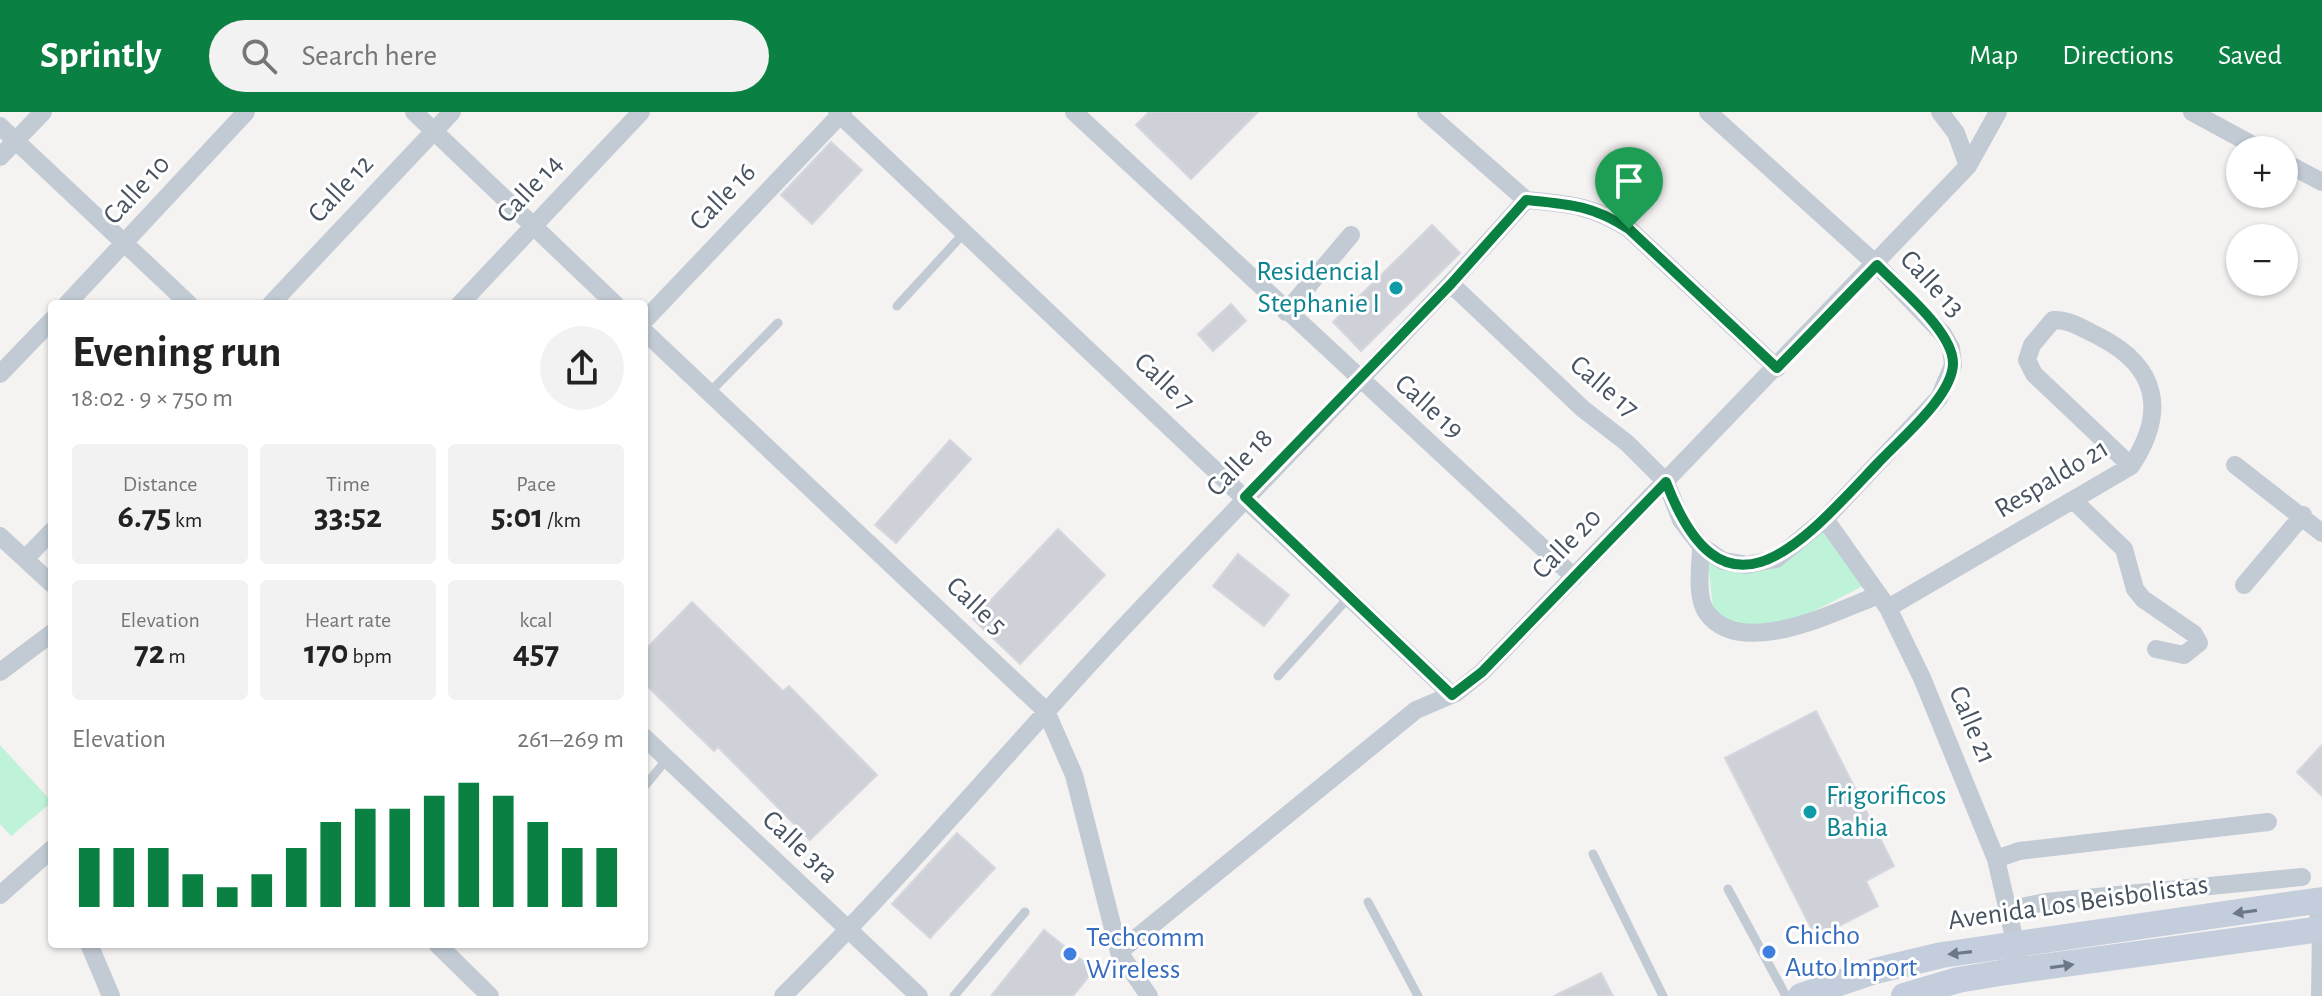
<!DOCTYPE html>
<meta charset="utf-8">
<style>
body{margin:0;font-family:"Alegreya Sans",sans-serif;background:#f2f2f2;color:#222;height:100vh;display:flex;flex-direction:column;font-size:30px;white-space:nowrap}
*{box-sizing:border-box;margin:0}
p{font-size:26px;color:#767676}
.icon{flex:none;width:44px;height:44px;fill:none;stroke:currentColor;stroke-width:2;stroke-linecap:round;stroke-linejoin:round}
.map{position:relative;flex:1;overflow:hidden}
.drawer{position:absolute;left:48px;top:188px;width:600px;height:648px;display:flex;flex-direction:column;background:#fff;border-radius:8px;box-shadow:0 2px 6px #0004}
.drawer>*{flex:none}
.buttons{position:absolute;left:2226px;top:24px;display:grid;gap:16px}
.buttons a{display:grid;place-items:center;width:72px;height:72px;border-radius:50%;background:#fff;box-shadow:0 2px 6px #0004;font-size:40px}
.pin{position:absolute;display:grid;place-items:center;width:68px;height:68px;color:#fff;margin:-82px -34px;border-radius:50% 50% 50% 0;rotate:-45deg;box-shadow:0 0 8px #0007}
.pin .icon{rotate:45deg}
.round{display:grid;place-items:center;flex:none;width:84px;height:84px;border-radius:42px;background:#f2f2f2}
.summary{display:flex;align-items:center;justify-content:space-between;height:136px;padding:0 24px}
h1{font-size:44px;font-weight:700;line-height:60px}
.metrics{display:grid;grid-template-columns:repeat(3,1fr);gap:12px;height:136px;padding:8px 24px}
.metrics div{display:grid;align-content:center;border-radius:8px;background:#f2f2f2;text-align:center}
.metrics b{font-size:34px;font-weight:700}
.metrics small{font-size:22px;font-weight:400}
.metrics p{font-size:22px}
.chart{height:224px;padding:16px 24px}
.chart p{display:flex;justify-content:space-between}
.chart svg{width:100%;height:144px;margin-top:8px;stroke:#0b8043;stroke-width:6}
header{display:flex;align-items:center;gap:48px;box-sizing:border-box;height:112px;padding:0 40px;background:#0b8043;color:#fff}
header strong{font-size:38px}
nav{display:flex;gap:44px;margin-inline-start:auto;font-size:28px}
.search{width:560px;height:72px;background:#f2f2f2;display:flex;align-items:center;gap:20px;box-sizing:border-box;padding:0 28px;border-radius:44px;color:#767676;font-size:30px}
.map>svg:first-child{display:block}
.green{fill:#bff3d9}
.building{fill:#ced1d8;stroke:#d6d7de;stroke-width:2}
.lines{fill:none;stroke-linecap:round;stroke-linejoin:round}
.service{stroke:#c2cbd4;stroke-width:9}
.minor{stroke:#c2cbd4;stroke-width:18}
.secondary{stroke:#c4cddc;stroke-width:26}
.oneway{fill:#6d7887}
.route-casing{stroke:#fff;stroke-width:16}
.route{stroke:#0b8043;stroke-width:10}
.culture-dot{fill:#0f9aa8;stroke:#fff;stroke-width:3}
.shop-dot{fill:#3f7fe0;stroke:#fff;stroke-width:3}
.labels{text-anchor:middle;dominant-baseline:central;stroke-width:6;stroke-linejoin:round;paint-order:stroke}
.street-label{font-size:28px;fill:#485362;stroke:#fff}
.culture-label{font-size:28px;fill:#0d838f;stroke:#fff;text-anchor:end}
.shop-label{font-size:28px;fill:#366cbe;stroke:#fff;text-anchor:start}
</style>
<header>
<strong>Sprintly</strong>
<div class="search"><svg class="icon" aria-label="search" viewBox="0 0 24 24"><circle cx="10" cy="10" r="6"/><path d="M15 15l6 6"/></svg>Search here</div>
<nav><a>Map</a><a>Directions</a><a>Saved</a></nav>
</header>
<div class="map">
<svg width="2322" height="884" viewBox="0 0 2322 884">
<rect width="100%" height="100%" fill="#f5f2f2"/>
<path class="green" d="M1819 413 1867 472C1835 488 1768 528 1732 513 1726 510 1719 502 1713 497L1708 449C1773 471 1776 460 1819 413Z
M0 633 52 690 11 724 0 712Z"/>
<path class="building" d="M1149 0H1258L1191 67 1136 13Z
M831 30 862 58 812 112 781 83Z
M1432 113 1460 141 1361 239 1333 210Z
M1231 192 1246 209 1213 239 1198 222Z
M950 328 971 347 896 431 875 413Z
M1058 417 1105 463 1020 552 973 507Z
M1238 442 1289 483 1264 514 1213 474Z
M692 490 783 579 789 574 877 663 810 728 718 635 714 639 644 571V539Z
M1816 599 1894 754 1866 769 1878 794 1816 826 1725 646Z
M2322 633V684L2297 660Z
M957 721 995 756 930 826 892 792Z
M1044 818 1094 858 1073 884H991Z
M1601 861 1613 884H1554Z"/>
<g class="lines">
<path class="service" d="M897 194 965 120
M709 281 778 211
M1278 564 1349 485
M644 675 667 647
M1593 742 1663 884
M1728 777 1786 884
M1368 790 1418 884
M954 884 1025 800"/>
<path class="minor" d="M414 0 615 192
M837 0 1452 583
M1074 0 1574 465
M1426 0 1526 88
M1940 0 1956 21 1968 54
M2192 0 2262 38
M0 14 189 192
M0 45 43 0
M2284 50 2322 70
M1526 88C1568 92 1592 93 1629 117L1777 256
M1451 172 1583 297 1627 331 1666 370 1681 408 1701 434 1723 449 1747 453 1776 447 1825 407 1939 286 1953 253 1951 236 1943 222 1877 153 1708 0
M67 192 246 0
M271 192 452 0
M460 192 641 0
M1286 200 1351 123
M644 209 843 0
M644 219 1046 599 1074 663 1119 840 1149 884
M0 262 52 208
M2235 353 2322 421
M2074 389 2124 437 2135 477 2143 487 2194 522 2199 531 2184 543 2156 537
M1825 407 1888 496 1922 566 1996 747 2018 843
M0 424 52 472
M1701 434C1701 453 1695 485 1707 501 1742 548 1836 499 1879 483
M25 447 52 419
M2244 473 2303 403
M1888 496 2131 354C2167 300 2158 255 2100 225 2085 218 2070 207 2053 208L2032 233 2027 248 2034 262 2131 354
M0 560 52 521
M644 625 919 884
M1996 747 2019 739 2268 710
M0 783 52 737
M2316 789 2321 817 2320 884
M2010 797 2046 790 2302 765
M89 832 111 884
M437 832 490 884
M1119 840 1416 598 1456 581 1482 560 1968 54 1998 0
M783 884C896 772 999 650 1107 533 1246 384 1391 240 1526 88"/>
<path class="secondary" d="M1801 884 1875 859 1942 843 2322 788
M1904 884 1958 868 2006 860 2322 817"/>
</g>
<defs><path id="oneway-solid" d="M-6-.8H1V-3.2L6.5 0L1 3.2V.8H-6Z" transform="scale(2)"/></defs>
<g class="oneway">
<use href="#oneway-solid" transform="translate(2245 800) rotate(172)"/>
<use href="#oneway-solid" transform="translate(1960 841) rotate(173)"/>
<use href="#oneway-solid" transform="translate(2062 854) rotate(-8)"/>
</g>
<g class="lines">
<defs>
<path id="route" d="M1526 88C1568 92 1592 93 1629 117L1777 256 1877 153C1899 176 1954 220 1953 252 1952 285 1899 328 1877 352 1804 429 1725 525 1666 370L1482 560 1452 583 1245 385 1451 172Z"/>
</defs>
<use href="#route" class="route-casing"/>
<use href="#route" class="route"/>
</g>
<g class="culture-dot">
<circle cx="1396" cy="176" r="8"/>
<circle cx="1810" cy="700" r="8"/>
</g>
<g class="shop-dot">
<circle cx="1769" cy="840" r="8"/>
<circle cx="1070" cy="842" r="8"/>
</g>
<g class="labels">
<g class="street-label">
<text transform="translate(341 77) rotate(-47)">Calle 12</text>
<text transform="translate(530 77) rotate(-47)">Calle 14</text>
<text transform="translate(137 78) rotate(-47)">Calle 10</text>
<text transform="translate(723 85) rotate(-46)">Calle 16</text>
<text transform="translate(1932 172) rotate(47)">Calle 13</text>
<text transform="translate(1164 270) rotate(43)">Calle 7</text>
<text transform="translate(1604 275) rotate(40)">Calle 17</text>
<text transform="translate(1429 295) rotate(42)">Calle 19</text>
<text transform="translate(1240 351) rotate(-46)">Calle 18</text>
<text transform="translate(2052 367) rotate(-31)">Respaldo 21</text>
<text transform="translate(1567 432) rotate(-46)">Calle 20</text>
<text transform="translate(976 494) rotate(43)">Calle 5</text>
<text transform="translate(1972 613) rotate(67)">Calle 21</text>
<text transform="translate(800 735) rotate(43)">Calle 3ra</text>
<text transform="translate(2078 791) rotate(-8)">Avenida Los Beisbolistas</text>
</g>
<g class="culture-label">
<text x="1380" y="160">Residencial<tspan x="1380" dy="32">Stephanie I</tspan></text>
<text x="1826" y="684" text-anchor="start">Frigorificos<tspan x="1826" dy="32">Bahia</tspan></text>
</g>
<g class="shop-label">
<text x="1785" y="824">Chicho<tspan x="1785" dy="32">Auto Import</tspan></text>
<text x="1086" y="826">Techcomm<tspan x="1086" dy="32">Wireless</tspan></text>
</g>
</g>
</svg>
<div class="buttons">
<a>+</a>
<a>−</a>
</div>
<div class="pin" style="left:1629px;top:117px;background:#1e9e55"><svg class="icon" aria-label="arrive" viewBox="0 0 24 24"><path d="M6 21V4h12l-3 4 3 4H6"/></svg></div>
<section class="drawer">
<div class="summary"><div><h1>Evening run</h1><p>18:02 · 9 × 750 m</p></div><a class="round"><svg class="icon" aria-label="share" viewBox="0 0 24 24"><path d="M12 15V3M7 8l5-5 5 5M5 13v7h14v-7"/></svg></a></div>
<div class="metrics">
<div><p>Distance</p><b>6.75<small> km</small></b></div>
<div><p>Time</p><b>33:52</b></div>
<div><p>Pace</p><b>5:01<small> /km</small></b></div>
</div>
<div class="metrics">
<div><p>Elevation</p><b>72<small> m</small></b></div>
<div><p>Heart rate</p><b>170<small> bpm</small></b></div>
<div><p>kcal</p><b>457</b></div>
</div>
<div class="chart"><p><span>Elevation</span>261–269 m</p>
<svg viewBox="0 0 160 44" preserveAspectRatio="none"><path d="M5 44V26M15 44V26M25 44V26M35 44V34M45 44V38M55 44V34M65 44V26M75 44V18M85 44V14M95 44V14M105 44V10M115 44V6M125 44V10M135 44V18M145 44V26M155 44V26"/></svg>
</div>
</section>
</div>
